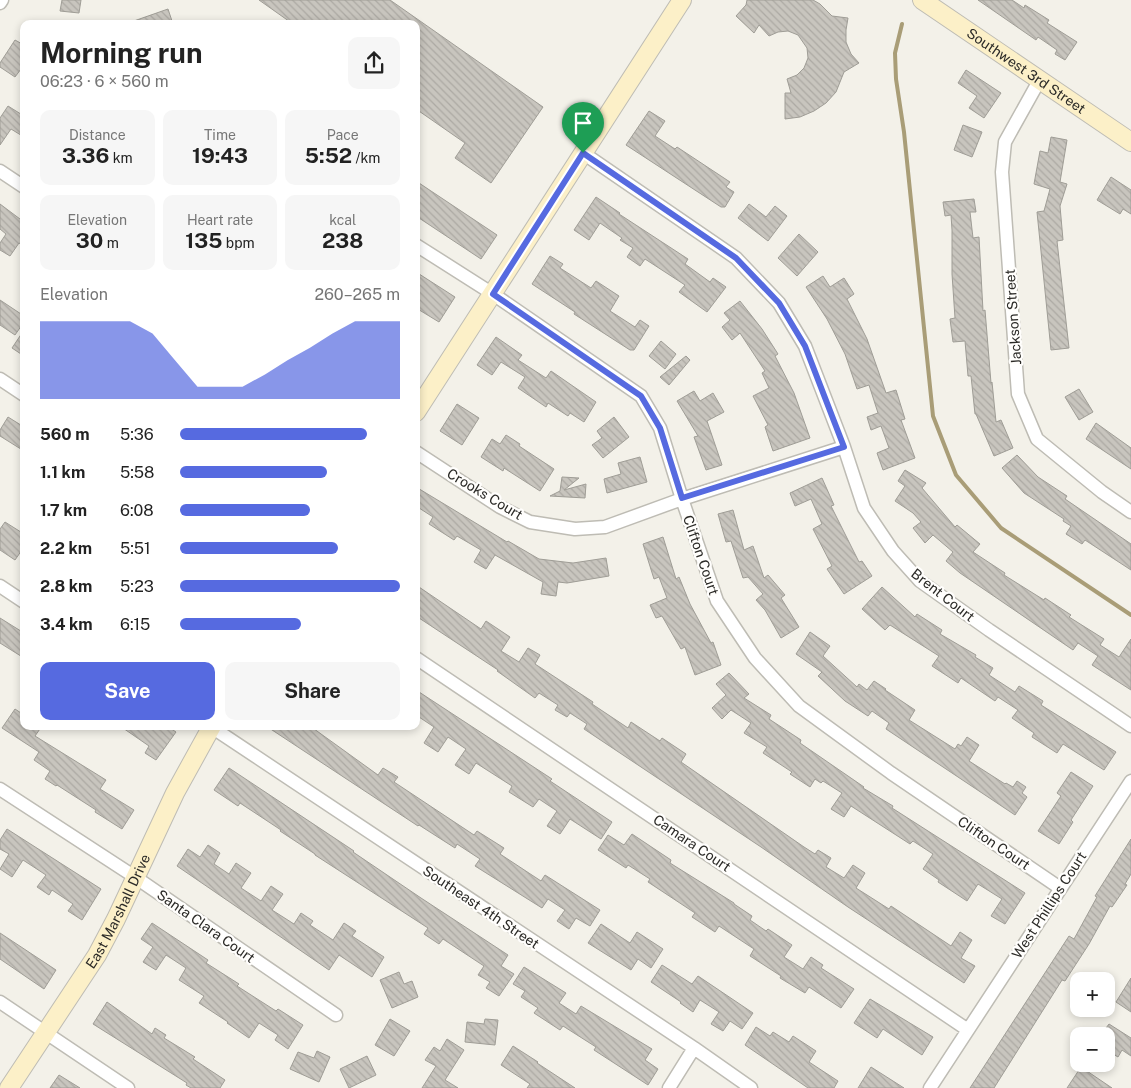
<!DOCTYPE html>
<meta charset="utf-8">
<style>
body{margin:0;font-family:"Public Sans",sans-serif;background:#f6f6f6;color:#222;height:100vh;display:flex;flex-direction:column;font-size:19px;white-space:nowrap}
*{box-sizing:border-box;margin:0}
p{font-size:16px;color:#767676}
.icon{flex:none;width:28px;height:28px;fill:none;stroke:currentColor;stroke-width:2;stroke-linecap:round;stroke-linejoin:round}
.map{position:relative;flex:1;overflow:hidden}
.drawer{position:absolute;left:20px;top:20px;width:400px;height:710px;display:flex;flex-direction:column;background:#fff;border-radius:10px;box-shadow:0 2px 8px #0003}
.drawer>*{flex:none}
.buttons{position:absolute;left:1070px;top:972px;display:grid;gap:10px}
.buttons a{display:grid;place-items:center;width:45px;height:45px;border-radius:10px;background:#fff;box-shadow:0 2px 8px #0003;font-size:25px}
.pin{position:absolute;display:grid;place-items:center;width:42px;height:42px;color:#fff;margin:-51px -21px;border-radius:50% 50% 50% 0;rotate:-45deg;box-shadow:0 0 5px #0007}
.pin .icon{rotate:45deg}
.round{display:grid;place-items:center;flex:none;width:52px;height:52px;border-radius:10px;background:#f6f6f6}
.summary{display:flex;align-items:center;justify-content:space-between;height:85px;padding:0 20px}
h1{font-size:28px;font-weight:700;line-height:38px}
.metrics{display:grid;grid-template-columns:repeat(3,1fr);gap:8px;height:85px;padding:5px 20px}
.metrics div{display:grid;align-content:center;border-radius:10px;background:#f6f6f6;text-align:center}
.metrics b{font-size:21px;font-weight:700}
.metrics small{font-size:14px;font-weight:400}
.metrics p{font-size:14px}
.chart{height:140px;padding:10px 20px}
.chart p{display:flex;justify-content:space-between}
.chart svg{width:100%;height:90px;margin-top:5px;fill:#566ae0;opacity:.7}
.cta{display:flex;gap:10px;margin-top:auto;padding:10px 20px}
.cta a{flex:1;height:58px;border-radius:10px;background:#566ae0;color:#fff;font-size:20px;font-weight:700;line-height:58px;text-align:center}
.cta a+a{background:#f6f6f6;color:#222}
ul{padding:0 20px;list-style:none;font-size:16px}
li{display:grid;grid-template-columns:80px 60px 1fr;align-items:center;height:38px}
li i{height:12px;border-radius:6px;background:#566ae0}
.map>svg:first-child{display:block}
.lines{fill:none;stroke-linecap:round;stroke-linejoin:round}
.stream{stroke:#a99d77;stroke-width:4}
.building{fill:url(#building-back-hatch);stroke:#9f9d96}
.street-casing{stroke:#bebcb4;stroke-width:15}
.secondary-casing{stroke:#bebcb4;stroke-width:20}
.street{stroke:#fff;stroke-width:12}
.secondary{stroke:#fcf0c8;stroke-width:18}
.route-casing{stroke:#fff;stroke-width:10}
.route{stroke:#566ae0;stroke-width:6}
.labels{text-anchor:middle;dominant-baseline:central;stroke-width:4.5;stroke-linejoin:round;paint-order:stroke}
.street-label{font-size:14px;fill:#2b2a27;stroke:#fffefc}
</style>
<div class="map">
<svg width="1131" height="1088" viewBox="0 0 1131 1088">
<defs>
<pattern id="building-back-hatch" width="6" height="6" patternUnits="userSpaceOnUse" patternTransform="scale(1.25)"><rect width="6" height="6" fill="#c8c5be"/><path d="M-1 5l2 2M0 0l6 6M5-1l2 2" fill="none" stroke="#aca9a3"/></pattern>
</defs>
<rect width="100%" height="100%" fill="#f3f1e9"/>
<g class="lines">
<path class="stream" d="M902 24 895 53 896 79 904 132 933 416 956 475 1001 528 1131 615"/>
</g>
<path class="building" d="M62 0H81L79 13 60 11Z
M259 0H390L543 107 491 183 455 158 465 143 416 109V24H293Z
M747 0H813L820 4 832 16 848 18 846 30V42L851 54 859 63 844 72 836 92 826 103 814 111 800 117 785 119V93H791L787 79 797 75 804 68 808 58 807 48 798 35 788 31 778 32 769 36 759 25 754 33 736 16 746 5Z
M978 0H1012L1024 8 1025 5 1049 20 1047 23 1077 42 1065 60 1055 54 1057 50 1038 37 1036 40Z
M168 9 173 24H131V22Z
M15 40 24 45V65L15 77 0 67V63Z
M966 70 1001 93 984 118 969 108 977 96 958 83Z
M8 106 24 116V137L11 129 0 145V118Z
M649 111 665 121 655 136 675 149 677 147 730 182 726 187 734 192 725 207H721L626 145Z
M963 125 982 132 972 157 954 150Z
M1051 137 1067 140 1060 182 1067 184 1060 206 1063 240 1057 241 1069 348 1051 350 1037 212 1044 211 1050 189 1034 184 1040 151 1048 153Z
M1111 177 1131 190V214L1123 209 1120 214 1097 200Z
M416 181 497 235 481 259 416 216Z
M596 197 620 213 619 214 688 259 685 264 710 282 713 278 726 287 707 312 679 292 685 285 645 259 640 266 627 257 633 248 620 240 622 238 600 223 589 240 574 230Z
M974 199 976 212H970L973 238 979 237 983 311 985 310 991 383 992 382 996 422 1001 420 1013 448 994 456 976 414H975L971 376H968L965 341 953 342 950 319 955 318 952 274V230L951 215 945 216 943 202Z
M0 204 24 222V246L19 243 10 256 0 250V243L6 234 0 229Z
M749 204 766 217 775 206 787 216 768 241 738 218Z
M799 234 818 252 797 276 778 258Z
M550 256 563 264 560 268 591 288 596 281 619 296 610 311 635 327 640 320 649 326 634 350H630L574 314 575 312 532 284Z
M416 272 455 297 439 322 416 308Z
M823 276 830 287 844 278 854 294 847 299 867 339 886 393 896 390 905 419 901 420 915 458 883 470 877 453 889 448 881 426 871 430 867 417 878 413 869 385 857 389 845 354 827 319 806 287Z
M0 300 24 316V322L15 335 0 325Z
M740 301 762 329 778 354 775 356 794 393 810 438 773 451 765 427 768 425 753 396 769 388 762 373 765 371 740 333 732 340 722 327 730 320 724 313Z
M24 330V356L12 348Z
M496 337 522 355 518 360 546 378 551 371 596 402 584 422 570 413 568 416 548 403 546 407 518 388 525 377 501 362 492 375 477 365Z
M661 341 676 354 665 369 649 356Z
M686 356 690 360 669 385 660 377Z
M1079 389 1093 412 1079 420 1065 397Z
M694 391 700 401 713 393 724 412 707 421 722 465 706 470 694 437 698 436 677 401Z
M457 404 479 418 462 445 440 431Z
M8 417 24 427V451L0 436V430Z
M614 417 629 437 603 458 592 445 602 438 597 431Z
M1096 423 1131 448V469L1086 439Z
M506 435 520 444 519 446 554 469 540 491 504 468 503 471 481 457 492 439 500 444Z
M1017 455 1038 477 1067 496 1065 499 1131 544V570L1085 540 1082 544 1066 534 1071 526 1063 521 1064 519 1024 493 1002 468Z
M640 457 647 482 607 493 604 479 621 474 618 463Z
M905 470 926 483 922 488 955 527 957 525 980 544 973 552 1005 573 1004 575 1044 600 1045 598 1071 615 1069 617 1104 639 1100 645 1119 657 1131 639V690L1092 665 1098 656 1078 643 1073 650 960 573 946 561 953 552 933 535 925 543 913 528 921 522 913 513 895 501 905 486 898 481Z
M562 477 579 478 564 490 586 484 585 498 550 496 560 491Z
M822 478 834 505 831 506 859 562 862 561 872 576 844 594 827 569 832 566 813 529 822 524 811 499 795 506 790 493Z
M416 487 507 542 508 541 539 559 573 563 606 558 609 576 567 583 558 582 556 596 541 594 543 582 495 555 486 569 474 562 481 550 457 536 454 540 429 524 433 517 416 506Z
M733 510 744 550 753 546 764 578 768 575 785 595 781 598 799 627 781 638 765 610 756 600 763 594 748 577 743 578 731 541 726 542 718 514Z
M5 522 24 534V547L15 560 0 550V529Z
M663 537 676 579 679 577 690 604 711 643 713 642 721 665 695 675 685 647 681 649 662 616 656 618 650 605 667 598 659 577 654 579 643 544Z
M416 585 481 629 486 621 510 637 501 651 519 662 528 648 540 655 535 664 593 702 592 704 628 728 631 722 660 741 662 738 686 754 681 762 804 847 815 854 818 850 831 858 826 867 844 878 853 865 865 873 856 888 889 909 891 906 951 946 960 932 972 940 961 958 975 966 964 983 848 907 761 847 584 729 587 724 570 713 567 717 555 710 558 705 539 693 535 698 497 671 498 670 416 616Z
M882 587 915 617 917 614 942 630 940 634 976 655 975 657 993 668 989 675 1015 692 1019 686 1043 701 1041 705 1116 752 1104 770 1063 744 1057 753 1032 737 1034 733 1012 718 1018 710 998 697 995 701 961 678 958 683 932 666 939 656 890 625 885 630 862 609Z
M0 618 24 633V658L0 643Z
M810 632 830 646 823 656 857 687 859 684 867 690 874 681 886 689 885 690 915 710 909 720 955 749 958 744 961 746 967 737 979 745 969 761 1005 784 1006 783 1013 787 1017 781 1026 787 1022 793 1027 797 1015 815 886 729 889 723 872 711 868 716 845 701 818 676 822 672 796 654Z
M729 673 749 694 744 698 771 715 769 719 801 740 800 743 864 787 863 788 893 806 892 808 1025 893 1005 924 991 916 1002 899 978 884 967 901 938 882 939 880 923 869 933 854 913 841 910 844 851 806 844 817 831 809 842 793 823 781 821 783 815 779 810 787 790 774 792 772 763 753 767 747 744 733 751 723 731 710 722 719 712 708 726 695 716 684Z
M416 690 552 779 550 781 612 822 601 839 570 819 560 834 547 826 557 811 539 799 533 807 509 792 512 786 476 763 469 774 455 765 466 749 448 737 438 752 424 743 434 727 416 715Z
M15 709 24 715V726H42L35 736 106 780 100 789 134 810 122 829 95 812 96 810 57 785 56 786 45 779 50 771 34 760 39 752 2 728Z
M120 726H167L176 732 156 760 145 753 149 746Z
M266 726H310L378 775 383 768 398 777 394 782 474 835 477 831 504 848 500 854 541 881 545 875 600 910 590 926 576 918 569 929 557 921 565 910 548 899 542 908 475 866 480 859 457 844 455 848 419 825 418 826Z
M229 768 354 851 353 852 421 898 508 955 501 966 514 974 499 996 486 988 490 982 478 975 484 966 443 939 439 944 424 934 428 928 315 855V854L280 831 281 830 240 803 238 806 214 790Z
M1071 772 1093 786 1071 820 1073 822 1059 844 1038 831 1061 796 1057 793Z
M7 829 101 889 82 920 68 911 73 904 52 890 49 895 37 887 46 875 23 860 12 877 0 869 9 854 0 849V840Z
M632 834 671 860 670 863 734 903V904L752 916 750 920 766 931 768 929 792 945 784 957 803 969 811 957 823 965 821 968 854 989 841 1008 809 987 805 993 780 978 781 976 750 956 754 949 719 926 715 932 692 917 695 913 648 882 650 879 628 865 626 868 598 850 608 835 624 845Z
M1131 839V874L1125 884 1127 885 1112 907 1110 906 1089 944 1065 981 1062 980 994 1088H970L1069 936 1074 939 1097 897 1095 896Z
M208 845 220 853 214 864 229 874 236 863 251 873 241 888 261 901 271 886 283 894 272 910 294 924 301 913 313 921 310 925 333 940 344 923 356 931 352 936 384 957 372 977 339 955 329 970 177 866 188 849 200 857Z
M152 923 208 960 206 963 239 984 237 986 276 1011 278 1009 303 1025 288 1049 275 1040 278 1035 259 1023 249 1038 227 1023 228 1022 199 1003 204 996 179 980 186 968 166 955 156 970 143 962 153 947 141 939Z
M601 924 630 943 637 932 663 949 651 968 638 959 631 970 588 943Z
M0 933 56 970 44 989 0 959Z
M662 965 692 984 698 976 753 1013 742 1029 730 1021 723 1031 711 1024 719 1012 700 1000 693 1012 680 1003 681 1002 651 982Z
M524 967 566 993 559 1003 576 1014 581 1006 652 1049 645 1060 658 1069 648 1085 594 1050 596 1047 563 1026 560 1030 534 1013 538 1008 521 997 525 991 513 984Z
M399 972 404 984 412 981 418 997 392 1008 380 980Z
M1131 978V1012L1116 1002Z
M870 999 933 1037 922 1055 883 1029 877 1038 854 1023Z
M107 1002 152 1034 155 1028 166 1035 164 1038 195 1057 193 1059 225 1080 220 1088H191L186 1085 187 1083 93 1024Z
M390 1019 410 1031 394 1056 375 1045Z
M485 1019 498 1020 495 1045 465 1042 467 1022 484 1024Z
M1109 1024 1131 1038V1056L1122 1050 1118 1057 1106 1050V1036H1100Z
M756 1027 770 1036 773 1032 789 1042 793 1036 816 1051 809 1062 838 1081 834 1088H808L745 1045Z
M447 1039 464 1050 445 1080 458 1088H422L436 1066 425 1060 434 1047 440 1051Z
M513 1046 538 1062 537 1063 575 1088H527L530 1084 501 1065Z
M317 1051 330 1057 319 1082 290 1069 298 1052 314 1058Z
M367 1056 376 1075 349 1088 340 1069Z
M871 1067 904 1088H858Z
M1081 1067 1112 1088H1067Z
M59 1075 80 1088H50Z"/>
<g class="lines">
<defs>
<path id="street" d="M0 3 2 0
M1039 81 1005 142 1002 172 1018 394 1037 439 1102 492 1131 512
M583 153 736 258 779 303 805 346 844 447 864 508 893 551 920 581 989 630 1131 726
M0 171 24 187
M416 245 493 294 641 396 660 428 682 499 717 601 755 658 799 706 891 773 1060 888
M0 379 24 395
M416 452 500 507 530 522 575 529 605 527 682 499 844 447
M0 586 24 602
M416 658 968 1030
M210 726 694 1048 751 1088
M0 789 135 877 336 1015
M0 1002 128 1088
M669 1088 694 1048
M930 1088 1131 781"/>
<g id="secondary">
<path id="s1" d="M922 0 1131 142"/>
<path d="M416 412 682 0"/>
<path id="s2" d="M9 1088 97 955 116 919 175 793 212 726"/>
</g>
</defs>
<use href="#street" class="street-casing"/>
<use href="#secondary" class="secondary-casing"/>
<use href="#street" class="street"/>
<use href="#secondary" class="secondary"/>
</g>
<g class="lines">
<defs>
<path id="route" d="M583 153 736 258 779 303 805 346 844 447 682 498 660 428 641 396 493 294Z"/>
</defs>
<use href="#route" class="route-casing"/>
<use href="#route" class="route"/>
</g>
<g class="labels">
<g class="street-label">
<text stroke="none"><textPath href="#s1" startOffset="126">Southwest 3rd Street</textPath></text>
<text transform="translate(1013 317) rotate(-94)">Jackson Street</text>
<text transform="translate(485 494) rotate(31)">Crooks Court</text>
<text transform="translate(701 555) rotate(71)">Clifton Court</text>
<text transform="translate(943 595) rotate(38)">Brent Court</text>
<text transform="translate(692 843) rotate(34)">Camara Court</text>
<text transform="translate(994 843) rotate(34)">Clifton Court</text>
<text transform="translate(1049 905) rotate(-57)">West Phillips Court</text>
<text transform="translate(481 907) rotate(34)">Southeast 4th Street</text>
<text stroke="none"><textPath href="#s2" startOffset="208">East Marshall Drive</textPath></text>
<text transform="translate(206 926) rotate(35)">Santa Clara Court</text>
</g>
</g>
</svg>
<div class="buttons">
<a>+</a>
<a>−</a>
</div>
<div class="pin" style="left:583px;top:153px;background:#1e9e55"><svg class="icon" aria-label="arrive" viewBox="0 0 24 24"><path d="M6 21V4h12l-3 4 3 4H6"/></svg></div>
<section class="drawer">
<div class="summary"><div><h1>Morning run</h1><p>06:23 · 6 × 560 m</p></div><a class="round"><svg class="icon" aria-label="share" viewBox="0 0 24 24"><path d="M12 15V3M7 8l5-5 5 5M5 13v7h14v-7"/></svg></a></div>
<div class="metrics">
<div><p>Distance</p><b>3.36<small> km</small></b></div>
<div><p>Time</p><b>19:43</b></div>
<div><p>Pace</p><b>5:52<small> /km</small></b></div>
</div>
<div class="metrics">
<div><p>Elevation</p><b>30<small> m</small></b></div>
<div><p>Heart rate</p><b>135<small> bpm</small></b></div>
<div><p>kcal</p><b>238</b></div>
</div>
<div class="chart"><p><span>Elevation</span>260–265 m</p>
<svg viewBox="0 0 160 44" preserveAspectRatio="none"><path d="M0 44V6L10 6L20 6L30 6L40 6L50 12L60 25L70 38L80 38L90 38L100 32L110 25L120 19L130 12L140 6L150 6L160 6V44z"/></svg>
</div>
<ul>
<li><b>560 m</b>5:36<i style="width:85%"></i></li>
<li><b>1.1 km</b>5:58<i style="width:67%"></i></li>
<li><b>1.7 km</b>6:08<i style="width:59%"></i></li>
<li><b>2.2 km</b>5:51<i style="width:72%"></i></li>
<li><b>2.8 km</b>5:23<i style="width:100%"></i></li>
<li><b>3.4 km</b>6:15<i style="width:55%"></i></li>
</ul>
<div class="cta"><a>Save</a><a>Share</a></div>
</section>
</div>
